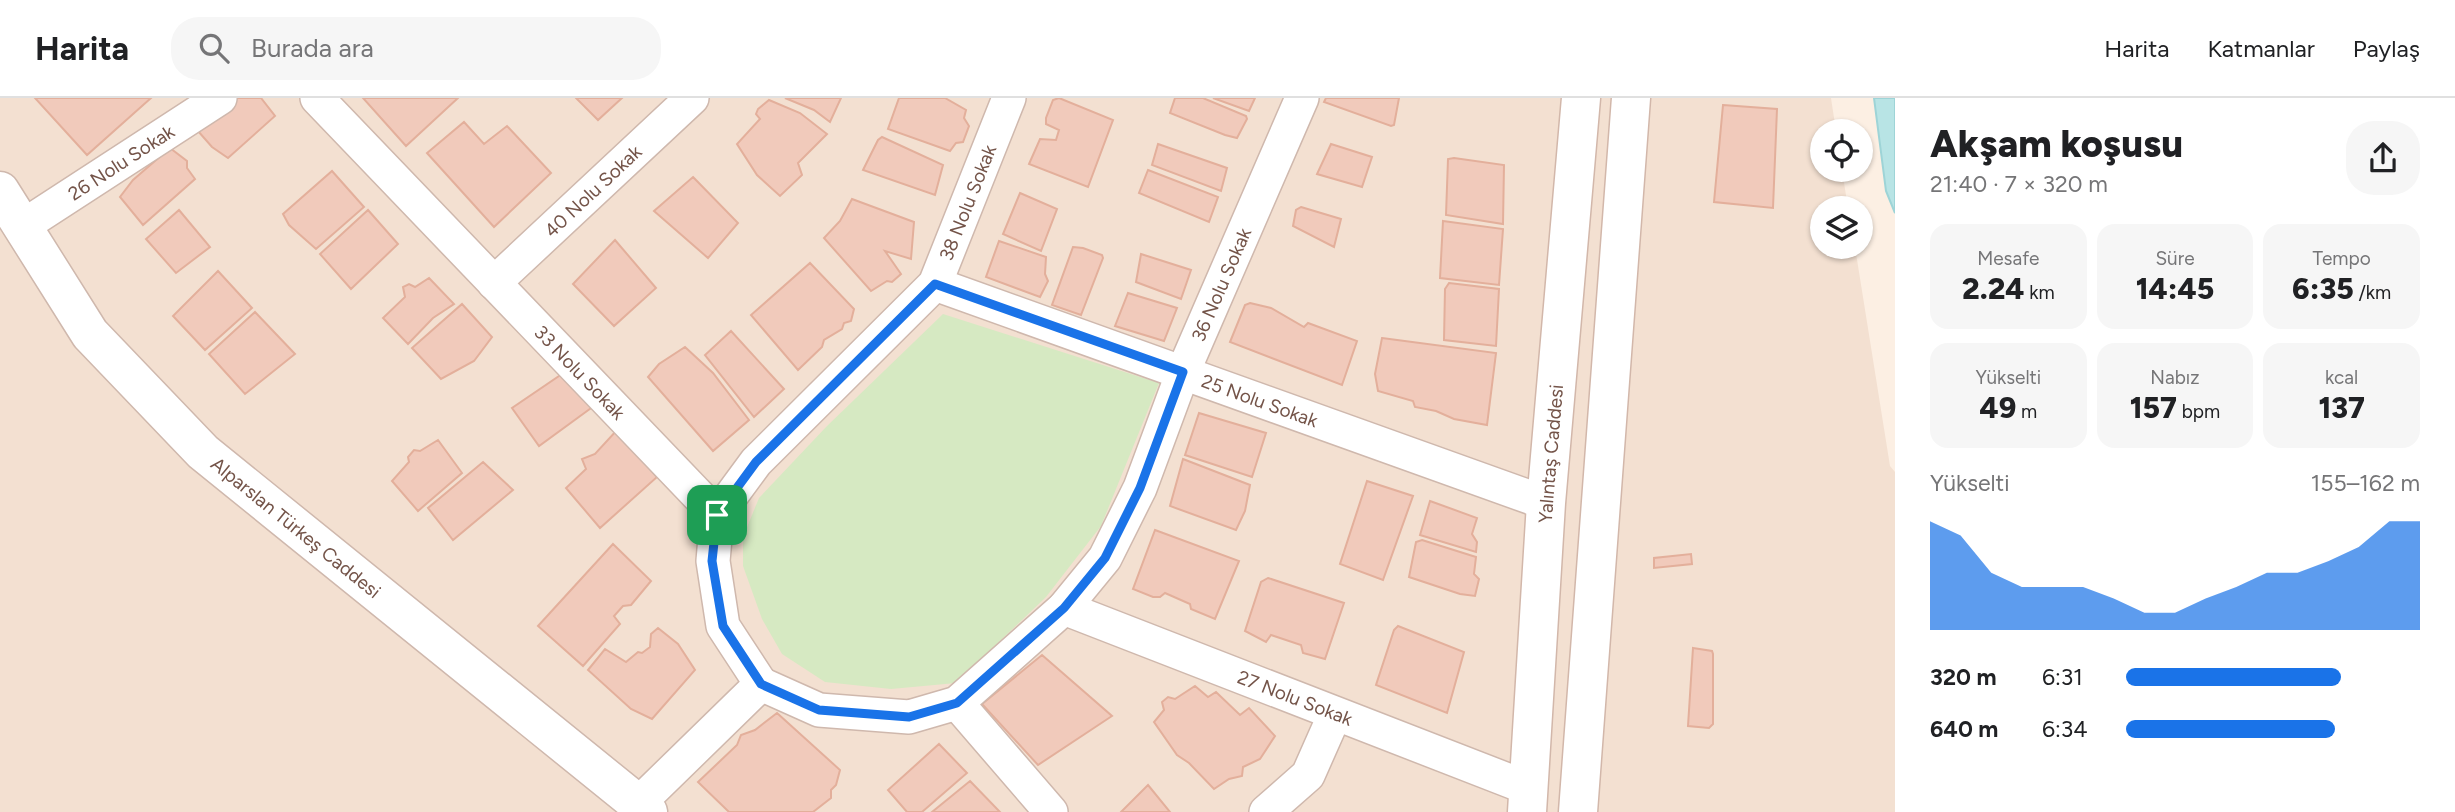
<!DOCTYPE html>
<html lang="tr">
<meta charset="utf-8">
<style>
body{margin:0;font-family:Figtree,sans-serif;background:#f6f6f6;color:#202124;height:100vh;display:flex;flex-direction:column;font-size:26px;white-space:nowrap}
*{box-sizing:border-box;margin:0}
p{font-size:23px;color:#757577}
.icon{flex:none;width:38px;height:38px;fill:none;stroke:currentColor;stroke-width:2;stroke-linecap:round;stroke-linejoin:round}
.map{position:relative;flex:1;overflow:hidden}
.panel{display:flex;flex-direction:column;background:#fff;width:560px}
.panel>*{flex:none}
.fabs{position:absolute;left:1810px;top:21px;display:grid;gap:14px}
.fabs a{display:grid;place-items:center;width:63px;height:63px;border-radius:50%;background:#fff;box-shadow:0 2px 5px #0004;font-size:35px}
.pin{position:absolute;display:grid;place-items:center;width:60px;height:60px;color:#fff;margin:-30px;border-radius:14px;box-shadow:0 4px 10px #0006}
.round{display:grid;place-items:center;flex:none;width:74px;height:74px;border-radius:28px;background:#f6f6f6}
.headline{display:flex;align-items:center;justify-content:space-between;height:119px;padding:0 35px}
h1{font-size:38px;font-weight:800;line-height:52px}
.figures{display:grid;grid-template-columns:repeat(3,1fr);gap:10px;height:119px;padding:7px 35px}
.figures div{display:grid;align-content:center;border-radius:18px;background:#f6f6f6;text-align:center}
.figures b{font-size:30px;font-weight:800}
.figures small{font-size:19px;font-weight:400}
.figures p{font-size:19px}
.chart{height:196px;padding:14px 35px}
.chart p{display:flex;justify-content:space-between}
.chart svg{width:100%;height:126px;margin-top:7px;fill:#1a73e8;opacity:.7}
ul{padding:0 35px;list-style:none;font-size:23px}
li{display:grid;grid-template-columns:112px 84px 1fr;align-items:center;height:52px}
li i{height:18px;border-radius:9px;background:#1a73e8}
header{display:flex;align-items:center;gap:42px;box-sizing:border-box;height:98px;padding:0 35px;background:#fff;border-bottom:2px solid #e0e0e0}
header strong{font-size:33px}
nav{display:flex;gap:38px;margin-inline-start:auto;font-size:24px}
.search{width:490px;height:63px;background:#f6f6f6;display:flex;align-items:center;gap:18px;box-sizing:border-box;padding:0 24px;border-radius:28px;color:#757577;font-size:26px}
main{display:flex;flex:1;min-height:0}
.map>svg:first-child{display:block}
.residential{fill:#f3e0d1}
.green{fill:#d6e9c2}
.water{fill:#b8e4e5;stroke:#9ed4d7;stroke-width:2}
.building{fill:#f1cabb;stroke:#e3af9b;stroke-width:2}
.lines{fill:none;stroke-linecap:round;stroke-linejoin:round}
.minor-casing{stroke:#cfb8ad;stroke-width:36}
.tertiary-casing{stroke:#cfb8ad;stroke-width:41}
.secondary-casing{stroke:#d2b7aa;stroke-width:41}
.minor{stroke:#fff;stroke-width:33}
.tertiary{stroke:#fff;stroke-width:38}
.secondary{stroke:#fff;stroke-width:38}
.route-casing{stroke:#fff;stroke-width:14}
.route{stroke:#1a73e8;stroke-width:9}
.labels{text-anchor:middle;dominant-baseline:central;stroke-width:5;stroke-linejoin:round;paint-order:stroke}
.street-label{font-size:19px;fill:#745449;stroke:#fff4e9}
</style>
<header>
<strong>Harita</strong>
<div class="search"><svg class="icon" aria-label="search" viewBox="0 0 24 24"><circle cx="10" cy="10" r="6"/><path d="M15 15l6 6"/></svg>Burada ara</div>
<nav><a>Harita</a><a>Katmanlar</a><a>Paylaş</a></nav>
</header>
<main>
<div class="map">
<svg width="1895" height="714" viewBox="0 0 1895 714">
<rect width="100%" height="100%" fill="#fcefe3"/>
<path class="residential" d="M0 0H1831L1836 33H1822V72H1842L1848 110H1822V149H1855L1890 368 1895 374V714H0Z"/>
<path class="green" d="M943 216 1159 285 1101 428 1046 499 956 585 891 591 825 584 782 556 762 521 743 468V439L759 400 827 328Z"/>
<path class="water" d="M1874 0H1895V115L1886 93Z"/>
<path class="building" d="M35 0H151L87 57Z
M236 0H261L275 18 228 60 212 49 198 33Z
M363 0H458L406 48Z
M576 0H622L598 22Z
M785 0H841L830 24 814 12Z
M899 0H945L966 12 964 20 969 28 963 44 956 45 950 53 888 31Z
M1059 0 1113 22 1088 89 1029 66 1040 41 1056 42 1059 32 1046 26V20L1053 2Z
M1175 0H1203L1246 18 1247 21 1237 40 1225 37 1170 15Z
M1213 0H1255L1249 13Z
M1326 0H1399L1394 27 1391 28 1324 4Z
M769 2 800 15 827 36 798 65 802 77 780 98 757 77 737 46 760 21 756 16 758 11Z
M1723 7 1777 11 1773 110 1714 104Z
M464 24 484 46 507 28 551 75 494 129 427 55Z
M882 39 943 67 935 97 863 72 878 42Z
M1158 46 1227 70 1221 93 1152 67Z
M1331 46 1372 59 1362 89 1317 76Z
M170 50 187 63V70L195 81 143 127 120 99 133 82Z
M1454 60 1504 67 1503 126 1446 117 1448 61Z
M1148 72 1218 99 1209 124 1139 95Z
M332 73 364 109 316 151 289 127 283 116Z
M693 79 738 125 708 160 654 113Z
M1020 95 1057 111 1041 153 1003 136Z
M852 101 914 124 911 161 885 153 901 176 892 184 887 183 871 193 824 140 840 123Z
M1301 109 1341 121 1334 149 1293 128 1296 112Z
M179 112 210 149 176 175 146 141Z
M368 112 398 146 351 191 320 156Z
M1443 123 1503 131 1499 187 1440 180Z
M615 142 656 190 614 228 573 186Z
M999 143 1046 159 1045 176 1048 183 1040 199 986 179Z
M1073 149 1083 150 1102 157 1103 160 1081 217 1052 207Z
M1141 156 1191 172 1181 201 1136 184Z
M810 165 854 211 851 223 844 225 842 231 824 242 822 249 798 272 751 217Z
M218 173 252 210 205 252 173 218Z
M429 180 454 206 433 220 408 246 383 220 405 199 403 189 409 186 415 189Z
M1449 185 1499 191 1496 248 1444 242 1445 191Z
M1128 195 1177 210 1164 243 1115 228Z
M1250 205 1271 210 1304 229 1308 225 1357 243 1342 287 1230 244 1245 207Z
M462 206 492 239 474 263 441 281 412 250Z
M255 214 295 256 245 296 209 256Z
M731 233 784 291 754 319 705 257Z
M1382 240 1496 255 1487 327 1454 321 1436 313 1415 309 1413 303 1378 293 1375 276Z
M685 249 713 275 749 322 713 353 648 279 659 266Z
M562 276 598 305 539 348 512 310Z
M1199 315 1266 335 1252 379 1185 357Z
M617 332 657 379 600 430 566 390 586 371 582 361 595 356Z
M438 342 462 375 418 413 392 383 409 364 408 359 414 352 420 353Z
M1183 361 1250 387 1245 413 1236 432 1170 408Z
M483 364 513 392 453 442 428 410Z
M1367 383 1413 398 1383 482 1340 466Z
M1430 403 1477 420 1472 436 1477 444 1476 454 1420 437Z
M1155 432 1239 463 1215 521 1191 511 1190 506 1165 495 1160 499H1153L1133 491Z
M1422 442 1476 459 1474 476 1479 481 1475 498 1460 496 1409 479 1416 444Z
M613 446 651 483 631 507 623 508 614 518 620 526 583 568 538 528Z
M1691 456 1692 466 1654 470V460Z
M1268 480 1344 505 1325 561 1303 555 1301 547 1271 537 1266 544 1245 533 1261 484Z
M1398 528 1464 554 1447 615 1376 587 1394 532Z
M658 530 678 546 695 572 652 621 631 611 588 572 605 551 626 564 638 554 642 555 650 549 651 536Z
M1693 550 1712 553 1713 556V626L1709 630 1688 628Z
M1042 557 1112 618 1038 667 982 606Z
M1195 588 1208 599 1216 594 1240 617 1249 610 1275 638 1260 661 1243 669 1242 678 1229 681 1214 691 1189 665 1177 657 1154 624 1164 612 1162 604 1168 599 1175 601Z
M777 615 840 672 836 687 831 692V700L813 714H729L698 684 737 647 741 637 755 632Z
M939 646 967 675 922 714H907L888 692Z
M970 683 1000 714H932Z
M1148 687 1170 714H1121Z"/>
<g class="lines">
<defs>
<g id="minor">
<path id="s1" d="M317 0 717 417 713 463 723 528 761 586"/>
<path id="s2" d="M23 128 220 0"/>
<path id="s3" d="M494 185 692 0"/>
<path id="s4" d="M935 186 1546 405"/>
<path id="s5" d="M717 417 756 364 935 186 1009 0"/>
<path id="s6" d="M1064 510 1528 690"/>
<path id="s7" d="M761 586 819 612 909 619 957 605 1064 510 1105 460 1140 390 1183 274 1302 0"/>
<path d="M957 605 1051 714"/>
<path d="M639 705 761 586"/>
<path d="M1266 714 1308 677 1335 616"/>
</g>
<g id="tertiary">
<path id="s8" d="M0 93 90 236 203 354 648 714"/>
</g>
<g id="secondary">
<path id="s9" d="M1527 714 1546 405 1581 0"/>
<path d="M1578 714 1631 0"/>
</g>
</defs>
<use href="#minor" class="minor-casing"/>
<use href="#tertiary" class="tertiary-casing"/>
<use href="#secondary" class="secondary-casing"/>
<use href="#minor" class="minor"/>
<use href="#tertiary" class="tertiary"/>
<use href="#secondary" class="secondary"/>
</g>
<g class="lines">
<defs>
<path id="route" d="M935 186 1183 274 1140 390 1105 460 1064 510 957 605 909 619 819 612 761 586 723 528 712 463 717 417 756 364Z"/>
</defs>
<use href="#route" class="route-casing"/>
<use href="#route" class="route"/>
</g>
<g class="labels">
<g class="street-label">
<text stroke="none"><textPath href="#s2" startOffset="117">26 Nolu Sokak</textPath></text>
<text stroke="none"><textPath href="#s3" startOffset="135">40 Nolu Sokak</textPath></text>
<text stroke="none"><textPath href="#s5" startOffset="406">38 Nolu Sokak</textPath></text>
<text stroke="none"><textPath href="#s7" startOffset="709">36 Nolu Sokak</textPath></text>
<text stroke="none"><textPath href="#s1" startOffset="380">33 Nolu Sokak</textPath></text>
<text stroke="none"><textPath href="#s4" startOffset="345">25 Nolu Sokak</textPath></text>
<text stroke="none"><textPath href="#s9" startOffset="359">Yalıntaş Caddesi</textPath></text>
<text stroke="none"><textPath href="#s8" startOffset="452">Alparslan Türkeş Caddesi</textPath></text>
<text stroke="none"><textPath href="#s6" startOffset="248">27 Nolu Sokak</textPath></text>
</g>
</g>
</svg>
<div class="fabs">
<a><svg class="icon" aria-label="locate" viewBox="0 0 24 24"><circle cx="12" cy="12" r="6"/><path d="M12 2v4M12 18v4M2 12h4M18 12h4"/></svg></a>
<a><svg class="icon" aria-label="layers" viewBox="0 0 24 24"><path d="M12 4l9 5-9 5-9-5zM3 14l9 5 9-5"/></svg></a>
</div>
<div class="pin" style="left:717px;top:417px;background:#1e9e55"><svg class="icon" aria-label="arrive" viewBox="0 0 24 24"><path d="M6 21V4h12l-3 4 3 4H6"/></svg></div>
</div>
<section class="panel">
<div class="headline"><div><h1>Akşam koşusu</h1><p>21:40 · 7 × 320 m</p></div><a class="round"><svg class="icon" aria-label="share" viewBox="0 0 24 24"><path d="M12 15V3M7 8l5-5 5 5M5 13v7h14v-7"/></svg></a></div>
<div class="figures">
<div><p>Mesafe</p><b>2.24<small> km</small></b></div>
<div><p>Süre</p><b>14:45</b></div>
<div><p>Tempo</p><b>6:35<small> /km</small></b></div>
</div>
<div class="figures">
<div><p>Yükselti</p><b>49<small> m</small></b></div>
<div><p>Nabız</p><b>157<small> bpm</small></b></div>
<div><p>kcal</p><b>137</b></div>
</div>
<div class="chart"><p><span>Yükselti</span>155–162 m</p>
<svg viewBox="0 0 160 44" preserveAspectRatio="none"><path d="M0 44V6L10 11L20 24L30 29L40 29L50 29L60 33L70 38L80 38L90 33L100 29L110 24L120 24L130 20L140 15L150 6L160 6V44z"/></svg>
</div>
<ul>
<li><b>320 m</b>6:31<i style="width:73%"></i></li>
<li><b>640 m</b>6:34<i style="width:71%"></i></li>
</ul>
</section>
</main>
